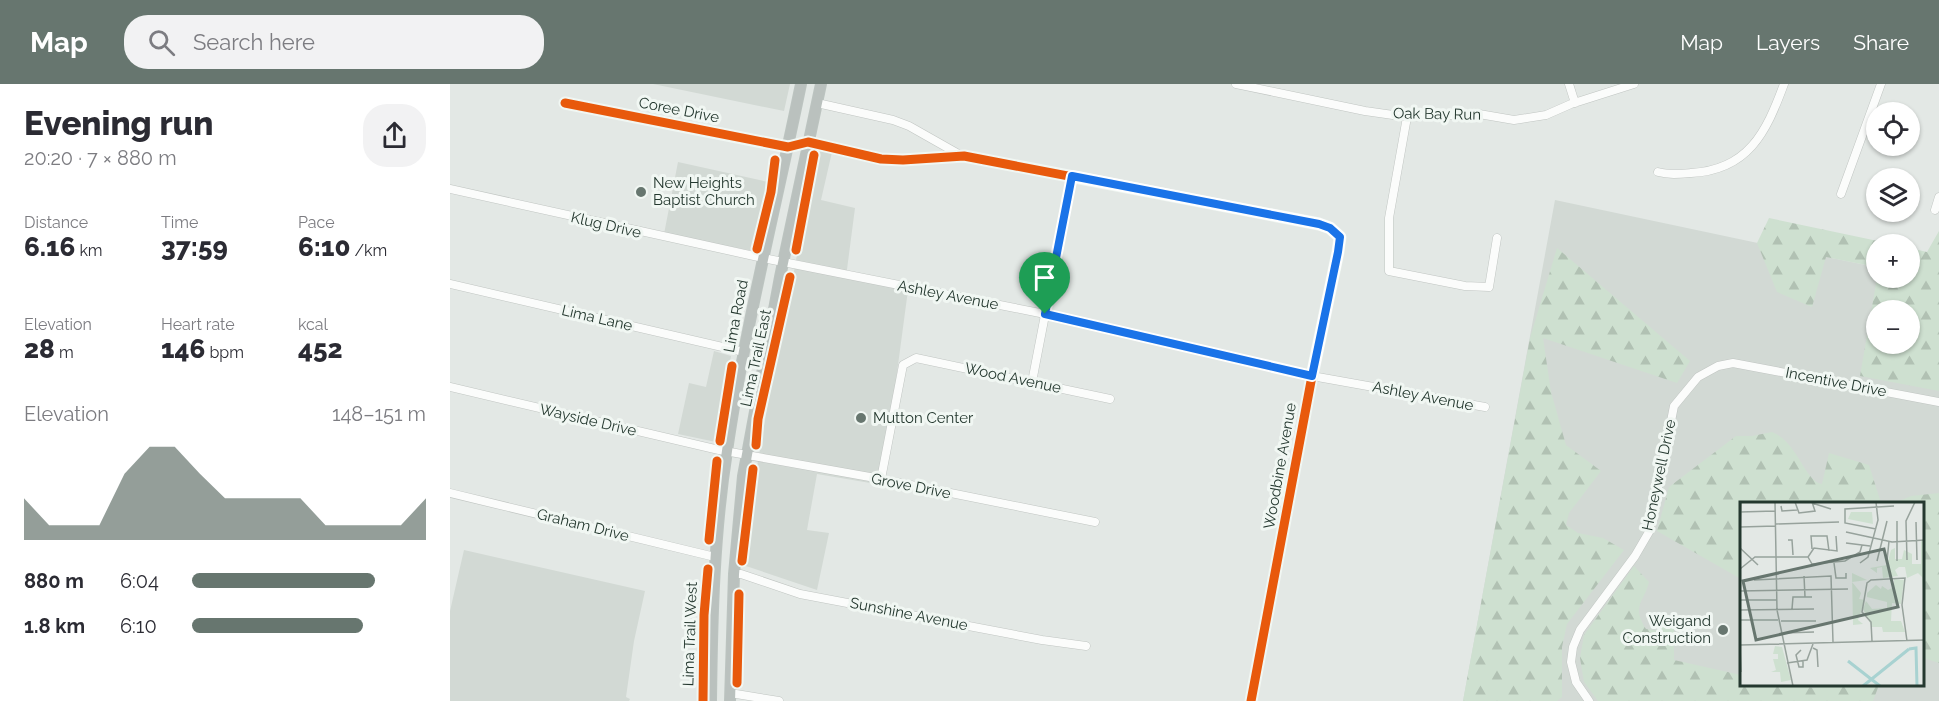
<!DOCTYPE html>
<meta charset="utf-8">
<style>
body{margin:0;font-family:Raleway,sans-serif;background:#f2f2f3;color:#2b2b33;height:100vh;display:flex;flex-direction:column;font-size:22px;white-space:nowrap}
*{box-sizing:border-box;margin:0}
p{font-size:20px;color:#7c7c81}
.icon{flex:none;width:33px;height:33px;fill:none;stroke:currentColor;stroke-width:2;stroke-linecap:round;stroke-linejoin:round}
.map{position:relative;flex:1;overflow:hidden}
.panel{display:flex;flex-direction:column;background:#fff;width:450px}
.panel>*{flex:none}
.controls{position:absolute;left:1416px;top:18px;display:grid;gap:12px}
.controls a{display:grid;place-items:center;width:54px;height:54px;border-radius:50%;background:#fff;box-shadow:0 2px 4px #0004;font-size:30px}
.pin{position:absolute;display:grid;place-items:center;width:51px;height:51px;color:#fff;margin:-62px -26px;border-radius:50% 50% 50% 0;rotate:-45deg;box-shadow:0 0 6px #0007}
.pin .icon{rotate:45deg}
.round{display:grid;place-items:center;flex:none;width:63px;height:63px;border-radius:24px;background:#f2f2f3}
.headline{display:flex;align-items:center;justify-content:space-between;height:102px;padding:0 24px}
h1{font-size:33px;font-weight:800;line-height:45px}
.figures{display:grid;grid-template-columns:repeat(3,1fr);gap:9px;height:102px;padding:6px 24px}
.figures div{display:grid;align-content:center}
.figures b{font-size:26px;font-weight:800}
.figures small{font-size:16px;font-weight:400}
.figures p{font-size:16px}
.chart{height:168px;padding:12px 24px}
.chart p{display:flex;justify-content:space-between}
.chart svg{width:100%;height:108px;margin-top:6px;fill:#67766f;opacity:.7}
ul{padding:0 24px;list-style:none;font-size:20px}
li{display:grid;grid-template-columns:96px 72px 1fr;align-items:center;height:45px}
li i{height:15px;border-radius:8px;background:#67766f}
header{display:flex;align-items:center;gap:36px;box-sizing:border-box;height:84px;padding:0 30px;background:#67766f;color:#fff}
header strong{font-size:28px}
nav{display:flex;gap:33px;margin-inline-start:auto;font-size:21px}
.search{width:420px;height:54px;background:#f2f2f3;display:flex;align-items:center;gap:15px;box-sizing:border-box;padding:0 21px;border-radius:24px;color:#7c7c81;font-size:22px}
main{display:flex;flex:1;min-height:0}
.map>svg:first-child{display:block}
.built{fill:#d2d9d4;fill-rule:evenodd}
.forest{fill:url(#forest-firs);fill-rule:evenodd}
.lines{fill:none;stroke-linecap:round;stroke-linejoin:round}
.minor-casing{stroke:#c0c5c2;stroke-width:9}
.highway-casing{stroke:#bcc4c0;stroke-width:12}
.minor{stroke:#fbfcfb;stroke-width:8}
.highway{stroke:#bac1be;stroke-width:10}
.cycleway-casing{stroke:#f1f7f3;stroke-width:13}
.cycleway{stroke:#e8590c;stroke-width:9}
.route-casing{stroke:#fff;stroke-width:12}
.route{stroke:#1a73e8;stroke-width:8}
.poi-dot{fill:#67766f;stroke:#f1f7f3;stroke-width:2}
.labels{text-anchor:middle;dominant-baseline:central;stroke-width:6;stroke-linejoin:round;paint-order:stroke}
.street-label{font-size:15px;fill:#24382f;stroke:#f1f7f3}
.poi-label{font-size:15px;fill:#24382f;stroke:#f1f7f3;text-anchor:start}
.inset-river{fill:none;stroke:#a8d2d1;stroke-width:3}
.inset-road{fill:none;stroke:#97a29c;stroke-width:1.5}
.view{fill:#67766f;fill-opacity:0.15;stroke:#67766f;stroke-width:3}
.inset-edge{fill:none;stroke:#24382f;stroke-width:3}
</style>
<header>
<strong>Map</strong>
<div class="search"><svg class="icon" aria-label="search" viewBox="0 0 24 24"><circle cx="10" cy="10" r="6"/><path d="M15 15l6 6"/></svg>Search here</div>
<nav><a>Map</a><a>Layers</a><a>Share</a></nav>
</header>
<main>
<section class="panel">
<div class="headline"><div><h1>Evening run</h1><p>20:20 · 7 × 880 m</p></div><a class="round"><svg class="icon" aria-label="share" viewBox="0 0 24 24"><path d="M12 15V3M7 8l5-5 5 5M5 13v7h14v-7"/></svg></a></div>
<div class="figures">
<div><p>Distance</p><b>6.16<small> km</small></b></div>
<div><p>Time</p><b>37:59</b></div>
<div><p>Pace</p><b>6:10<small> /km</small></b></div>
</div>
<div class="figures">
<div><p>Elevation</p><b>28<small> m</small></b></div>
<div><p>Heart rate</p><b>146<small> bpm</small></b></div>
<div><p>kcal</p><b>452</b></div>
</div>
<div class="chart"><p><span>Elevation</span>148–151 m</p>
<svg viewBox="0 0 160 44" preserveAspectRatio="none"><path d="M0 44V27L10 38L20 38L30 38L40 17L50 6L60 6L70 17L80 27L90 27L100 27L110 27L120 38L130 38L140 38L150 38L160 27V44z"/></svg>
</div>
<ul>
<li><b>880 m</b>6:04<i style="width:78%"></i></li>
<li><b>1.8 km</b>6:10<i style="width:73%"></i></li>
</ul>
</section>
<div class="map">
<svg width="1489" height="617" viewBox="0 0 1489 617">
<defs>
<pattern id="forest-firs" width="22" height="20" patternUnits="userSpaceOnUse" patternTransform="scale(1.5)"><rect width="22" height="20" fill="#cee0d0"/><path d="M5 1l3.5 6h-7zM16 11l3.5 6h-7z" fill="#b1c1b3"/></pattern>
</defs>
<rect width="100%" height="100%" fill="#e3e8e5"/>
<path class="built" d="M203 0H340L334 27Z
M366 64 382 68 371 116 405 124 396 193 458 206 432 401 367 390 357 446 379 449 367 506 293 481 307 383 323 290 343 193Z
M228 78 318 98 304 167 214 150Z
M1105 116 1303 158 1426 183V194L1489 195V617H1013ZM1426 226H1460V260H1426ZM1291 419H1472V600H1291Z
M264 267 281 272 266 358 228 350 239 299 256 303Z
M14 466 195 507 184 557 176 613 180 615 179 617H0V527Z"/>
<path class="forest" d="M1319 134 1442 160H1426V183L1376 173 1362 223 1327 208 1307 159Z
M1489 147V307L1410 292 1427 194H1460V164L1477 168ZM1460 226V260H1426V226Z
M1107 164 1240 277 1227 299 1093 254 1101 308 1116 361 1151 387 1119 429 1116 441 1128 449 1153 454 1174 466 1117 540 1112 563V613L1107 617H1013L1080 254Z
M1322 348C1348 358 1354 397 1372 400L1379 369 1419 381 1431 419H1291V495L1207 447 1219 403 1286 352H1302Z
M1489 409V579L1473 574 1472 419H1445L1461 412Z
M1184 482 1199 498C1194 519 1181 521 1196 545L1209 547 1218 535 1224 536V576L1291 591V600L1345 601 1364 604 1380 600 1429 601 1423 617H1148L1134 598 1130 574 1134 551Z"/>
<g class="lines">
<defs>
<path id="minor" d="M786 0 915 27 957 33 1029 30 1064 36 1096 31 1121 20 1184 0
M1119 0 1125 19
M115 19 338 63 358 58 431 75 453 76 514 72 869 140 880 144 890 153 888 168 862 292 801 617
M367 19 443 36 459 42 512 72
M957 33 939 134V187L1015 202 1039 203 1047 154
M1208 88C1219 91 1229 90 1241 89 1298 86 1316 49 1334 0
M0 105 313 174 595 230 862 292 1035 323
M1391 110 1431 0
M1485 126 1489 113
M0 200 294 268
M582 298 622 92
M0 303 269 366 431 395 645 438
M431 395 453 281 466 274 660 315
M0 409 265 473
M284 490H291L350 510 592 556 636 562
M280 609 329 617
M1139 617 1126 598 1121 578 1123 563 1130 546 1185 472 1199 448 1224 322 1248 293 1268 282 1283 279 1489 318"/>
<path id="highway" d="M261 617C262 533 264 450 277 367 295 243 326 122 351 0
M280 617 284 490 293 392 330 193 371 0"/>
</defs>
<use href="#minor" class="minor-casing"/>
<use href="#highway" class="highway-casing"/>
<use href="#minor" class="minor"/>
<use href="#highway" class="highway"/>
<defs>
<path id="cycleway" d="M115 19 338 63 358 58 431 75 453 76 514 72 869 140 880 144 890 153 888 168 862 292 801 617
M307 165 321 108 325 76
M346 166 364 71
M270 357 282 282
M306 361 308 335 340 193
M259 456 267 377
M292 477 303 385
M287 599 289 510
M253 617 254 531 258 485"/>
</defs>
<use href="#cycleway" class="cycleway-casing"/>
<use href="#cycleway" class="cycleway"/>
</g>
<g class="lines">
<defs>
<path id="route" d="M622 92 869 140 880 144 890 153 888 168 862 292 595 230Z"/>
</defs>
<use href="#route" class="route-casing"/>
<use href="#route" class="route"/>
</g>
<g class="poi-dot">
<circle cx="191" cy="108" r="6"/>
<circle cx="411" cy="334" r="6"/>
<circle cx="1273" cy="546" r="6"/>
</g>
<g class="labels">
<g class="street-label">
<text transform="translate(229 26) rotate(11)">Coree Drive</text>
<text transform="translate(987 30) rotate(1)">Oak Bay Run</text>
<text transform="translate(156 141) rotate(13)">Klug Drive</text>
<text transform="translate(498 211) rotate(11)">Ashley Avenue</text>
<text transform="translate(286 232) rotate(-79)">Lima Road</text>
<text transform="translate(147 234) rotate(13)">Lima Lane</text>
<text transform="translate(306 274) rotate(-78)">Lima Trail East</text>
<text transform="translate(563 294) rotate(12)">Wood Avenue</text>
<text transform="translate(1386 298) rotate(11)">Incentive Drive</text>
<text transform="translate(973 312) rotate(11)">Ashley Avenue</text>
<text transform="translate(138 336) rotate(13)">Wayside Drive</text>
<text transform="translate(830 382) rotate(-80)">Woodbine Avenue</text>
<text transform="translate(1209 391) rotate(-78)">Honeywell Drive</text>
<text transform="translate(461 402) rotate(11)">Grove Drive</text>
<text transform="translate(133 441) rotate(14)">Graham Drive</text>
<text transform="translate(459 530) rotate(11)">Sunshine Avenue</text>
<text transform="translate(240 550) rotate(-88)">Lima Trail West</text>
</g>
<g class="poi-label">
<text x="203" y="99">New Heights<tspan x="203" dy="17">Baptist Church</tspan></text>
<text x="423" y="334">Mutton Center</text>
<text x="1261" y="537" text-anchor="end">Weigand<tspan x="1261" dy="17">Construction</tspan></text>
</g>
</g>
<g transform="translate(1290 418)">
<rect width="184" height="184" fill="#e3e8e5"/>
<path d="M35 144 42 145 51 178 41 180 40 170H31L36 168 33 157H38V152H33Z" fill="#cee0d0"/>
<path d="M111 10H132L133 22 108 17ZM181 38H184V99L182 75 178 71 167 76 165 65H159L155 68 158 74 143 76 142 65 137 66V71L130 66 147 63 151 48 155 46V57H162L164 48 172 52V62H181ZM112 71 127 78 112 80 121 91 119 97 125 98 118 118 123 122 113 123ZM154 77 164 78 161 102 152 101 151 119H161L165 130H143L142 125H132L123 107 126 99 132 107 147 106V100L127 95V91L136 83 141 87 142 84 148 88 154 85Z" fill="#cee0d0"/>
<path class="inset-river" d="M169 147 176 146 177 184M108 159 140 184M123 184 169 147"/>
<path class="inset-road" d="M35 0 37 108 53 184M55 0 59 11 75 9 72 0M72 1 91 7M41 4 42 9 57 8M0 10 35 9M176 20 177 58M36 22 99 20M0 25 36 24M136 27 105 21V7L154 4M106 30 152 40 185 38M0 36 1 0M48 38H52L53 53M106 41 130 44M0 46 18 63M72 47 71 34H87L89 49M68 55 72 62 105 59 120 50 122 43M68 55 74 46 97 49 96 34M167 58 166 19 175 0M137 59 147 19M147 59 149 39M157 59V19M94 61 96 76H106V71M120 61 128 55 138 18 136 0M0 67 15 55H68M64 74 65 95M14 78 91 74 93 140M0 89 108 87M0 98H37M52 107 53 95H72M0 108 74 107M0 118H38M41 119H76M43 131 74 130M132 139 131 120 122 110 127 81 131 78 165 76 162 103 167 139M0 143 185 138M0 144 1 170M73 146 77 148 78 165M61 148 56 153 59 165H63V159M47 161 67 158 73 142"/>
<path class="view" d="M144 47 158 105 16 138 3 79Z"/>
<rect width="184" height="184" class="inset-edge"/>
</g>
</svg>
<div class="controls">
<a><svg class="icon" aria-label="locate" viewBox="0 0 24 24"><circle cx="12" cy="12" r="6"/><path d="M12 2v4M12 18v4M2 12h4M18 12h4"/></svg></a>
<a><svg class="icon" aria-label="layers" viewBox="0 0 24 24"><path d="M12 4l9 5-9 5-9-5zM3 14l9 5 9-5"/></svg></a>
<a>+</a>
<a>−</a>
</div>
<div class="pin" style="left:595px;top:230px;background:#1e9e55"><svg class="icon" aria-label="arrive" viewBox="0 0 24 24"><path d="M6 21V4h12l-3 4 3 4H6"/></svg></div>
</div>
</main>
